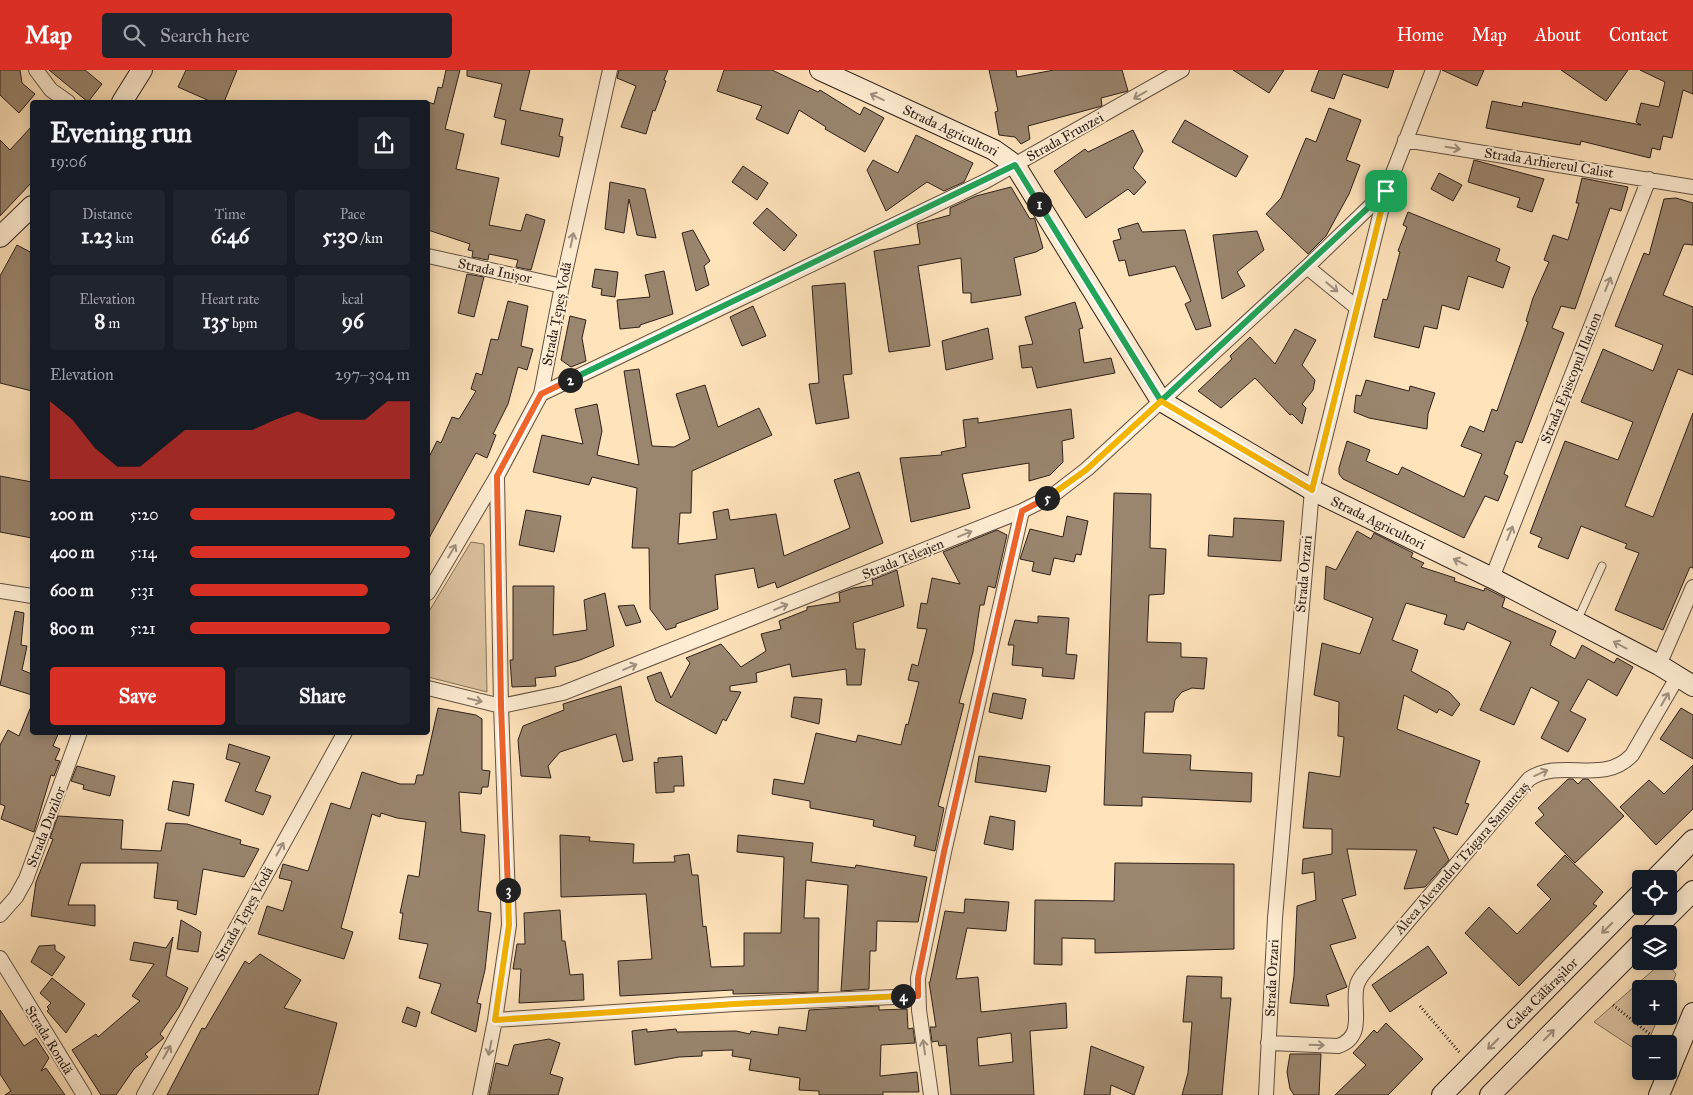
<!DOCTYPE html>
<meta charset="utf-8">
<style>
body{margin:0;font-family:"IM FELL Great Primer",serif;background:#20242c;color:#f1f3f6;height:100vh;display:flex;flex-direction:column;font-size:19px;white-space:nowrap}
*{box-sizing:border-box;margin:0}
p{font-size:16px;color:#9ea1a6}
.icon{flex:none;width:28px;height:28px;fill:none;stroke:currentColor;stroke-width:2;stroke-linecap:round;stroke-linejoin:round}
.map{position:relative;flex:1;overflow:hidden}
.sheet{position:absolute;left:30px;top:30px;width:400px;height:635px;display:flex;flex-direction:column;background:#171b24;border-radius:5px;box-shadow:0 2px 12px #0003}
.sheet>*{flex:none}
.controls{position:absolute;left:1632px;top:800px;display:grid;gap:10px}
.controls a{display:grid;place-items:center;width:45px;height:45px;border-radius:5px;background:#171b24;box-shadow:0 2px 12px #0003;font-size:25px}
.pin{position:absolute;display:grid;place-items:center;width:42px;height:42px;color:#fff;margin:-21px;border-radius:10px;box-shadow:0 2px 8px #0006}
.km{position:absolute;width:25px;height:25px;margin:-12px;border-radius:50%;background:#222;color:#fff;font-size:14px;line-height:25px;text-align:center}
.round{display:grid;place-items:center;flex:none;width:52px;height:52px;border-radius:5px;background:#20242c}
.headline{display:flex;align-items:center;justify-content:space-between;height:85px;padding:0 20px}
h1{font-size:28px;font-weight:800;line-height:38px}
.metrics{display:grid;grid-template-columns:repeat(3,1fr);gap:8px;height:85px;padding:5px 20px}
.metrics div{display:grid;align-content:center;border-radius:5px;background:#20242c;text-align:center}
.metrics b{font-size:21px;font-weight:800}
.metrics small{font-size:14px;font-weight:400}
.metrics p{font-size:14px}
.chart{height:140px;padding:10px 20px}
.chart p{display:flex;justify-content:space-between}
.chart svg{width:100%;height:90px;margin-top:5px;fill:#d93025;opacity:.7}
.cta{display:flex;gap:10px;margin-top:auto;padding:10px 20px}
.cta a{flex:1;height:58px;border-radius:5px;background:#d93025;color:#fff;font-size:20px;font-weight:800;line-height:58px;text-align:center}
.cta a+a{background:#20242c;color:#f1f3f6}
ul{padding:0 20px;list-style:none;font-size:16px}
li{display:grid;grid-template-columns:80px 60px 1fr;align-items:center;height:38px}
li i{height:12px;border-radius:6px;background:#d93025}
header{display:flex;align-items:center;gap:30px;box-sizing:border-box;height:70px;padding:0 25px;background:#d93025;color:#fff}
header strong{font-size:24px}
nav{display:flex;gap:28px;margin-inline-start:auto;font-size:18px}
.search{width:350px;height:45px;background:#20242c;display:flex;align-items:center;gap:12px;box-sizing:border-box;padding:0 18px;border-radius:5px;color:#9ea1a6;font-size:19px}
.map>svg:first-child{display:block}
.green{fill:#dbc2a0;stroke:#84715d}
.building{fill:#9a856e;stroke:#2d201a;fill-rule:evenodd}
.lines{fill:none;stroke-linecap:round;stroke-linejoin:round}
.lane-casing{stroke:#625142;stroke-width:9}
.street-casing{stroke:#625142;stroke-width:16}
.secondary-casing{stroke:#2d201a;stroke-width:22}
.path{stroke:#2d201a;stroke-width:3;stroke-dasharray:1 2.5;stroke-linecap:butt}
.lane{stroke:#ffedd3;stroke-width:7}
.street{stroke:#ffedd3;stroke-width:14}
.secondary{stroke:#ffedd3;stroke-width:20}
.oneway{stroke:#a09180}
.split-1-casing{stroke:#fff;stroke-width:10}
.split-2-casing{stroke:#fff;stroke-width:10}
.split-3-casing{stroke:#fff;stroke-width:10}
.split-4-casing{stroke:#fff;stroke-width:10}
.split-5-casing{stroke:#fff;stroke-width:10}
.split-6-casing{stroke:#fff;stroke-width:10}
.split-1{stroke:#22a559;stroke-width:6}
.split-2{stroke:#22a559;stroke-width:6}
.split-3{stroke:#f0652b;stroke-width:6}
.split-4{stroke:#f5b400;stroke-width:6}
.split-5{stroke:#f0652b;stroke-width:6}
.split-6{stroke:#f5b400;stroke-width:6}
.labels{text-anchor:middle;dominant-baseline:central;stroke-width:4;stroke-linejoin:round;paint-order:stroke}
.street-label{font-size:14px;fill:#2d201a;stroke:#ffedd3}
</style>
<header>
<strong>Map</strong>
<div class="search"><svg class="icon" aria-label="search" viewBox="0 0 24 24"><circle cx="10" cy="10" r="6"/><path d="M15 15l6 6"/></svg>Search here</div>
<nav><a>Home</a><a>Map</a><a>About</a><a>Contact</a></nav>
</header>
<div class="map">
<svg width="1693" height="1025" viewBox="0 0 1693 1025">
<rect width="100%" height="100%" fill="#ffe3bb"/>
<filter id="stains"><feTurbulence type="fractalNoise" baseFrequency=".004" numOctaves="4"/><feColorMatrix values="0 0 0 0 .2 0 0 0 0 .09 0 0 0 0 .02 0 0 0 .5 -.17"/></filter>
<radialGradient id="worn" r=".72"><stop offset=".6" stop-color="#630" stop-opacity="0"/><stop offset="1" stop-color="#630" stop-opacity=".3"/></radialGradient>
<path class="green" d="M471 472 484 474 487 622 428 607V543Z
M1660 894 1669 896 1676 904 1669 923V919H1641V946H1659L1647 974H1641V983L1594 952Z"/>
<path class="building" d="M0 0H20L22 13 35 24 19 43 0 25Z
M49 0H85L102 14 88 32Z
M186 0H237L224 32H212L178 17Z
M446 0H460L445 59 464 64 456 99 499 108 489 155 521 161 526 144 545 150 531 200 516 197 518 190 489 184 488 190 472 187 473 181 468 180 470 174 428 160V32L434 34 438 17 442 18Z
M467 0H530L520 40 563 49 559 66 563 67 559 87 501 74 506 50 494 47 502 14 467 6Z
M619 0H668L664 10 666 11 655 41 653 40 646 64 621 57 636 16 617 8Z
M724 0H772L818 22 820 20 860 45 864 37 884 48 865 82 825 59 826 57 799 40 788 64 756 49 762 36 717 21Z
M989 0H1016L1017 7 1054 0H1122L1128 21 1101 28 1102 36 1028 56 1030 69 1021 74 1015 67 999 65 995 42 998 41Z
M1233 0H1284L1269 23Z
M1319 0H1394L1388 18 1343 4 1334 29 1311 21Z
M1442 0H1484L1477 16Z
M1561 0H1628L1606 31Z
M1640 0H1693V24L1683 20 1672 68 1663 66 1660 80 1652 78 1650 88 1581 71 1580 75 1486 58 1492 31 1522 37 1523 32 1641 55 1636 52 1641 33 1659 37 1665 12Z
M1329 38 1361 50 1346 90 1360 95 1349 124 1326 166 1308 184 1266 144 1281 128 1306 68 1316 72Z
M1185 50 1248 86 1236 107 1172 72Z
M32 56V112L0 146V70L10 80Z
M1133 60 1143 81 1133 98 1146 112 1134 125 1128 119 1086 148 1054 101 1085 79 1088 82Z
M916 65 973 93 964 112 944 121 927 112 886 141 867 100 873 90 898 103Z
M1474 90 1544 109 1532 142 1517 137 1520 128 1468 112Z
M743 96 768 113 757 130 732 112Z
M1439 103 1462 115 1453 131 1431 119Z
M1582 108 1628 117 1621 141 1610 138 1575 239 1561 236 1552 258 1564 263 1562 268 1522 373 1516 371 1504 404 1508 406 1498 431 1485 426 1464 468 1343 409 1339 404V398L1347 371 1370 380 1366 391 1398 405 1402 397 1464 427 1482 384 1461 376 1470 356 1484 362 1492 339 1497 341 1528 252 1526 251 1533 228 1549 192 1544 190 1553 165 1568 170 1579 133H1576Z
M610 112 645 119 656 168 637 165 629 129 624 163 605 159Z
M1011 117 1030 149 1034 148 1035 150 1043 178 1036 182 1014 188 1021 225 971 233V223H963L961 188 918 196 930 276 889 282 874 181 920 174 917 154 950 145V138L976 126Z
M1676 128 1693 133V175L1684 174 1663 225 1693 237V305L1678 299 1625 436 1653 447 1693 343V498L1690 497 1663 560 1615 540 1639 483 1625 478 1627 474 1581 456 1568 489 1538 477 1542 468 1530 463 1565 371 1618 390 1633 352 1581 332 1603 279 1653 301 1663 275 1615 256 1644 183 1649 185 1664 129Z
M767 138 797 165 784 181 753 153Z
M1408 142 1500 179 1496 191 1510 197 1503 218 1468 206 1459 240 1442 235 1437 259 1424 256 1419 278 1374 267 1383 229 1387 230 1400 182 1398 181 1407 157 1403 155Z
M1138 153 1142 162 1185 160 1211 256 1196 260 1185 234 1191 231 1175 196 1129 206 1125 190 1119 191 1113 171 1121 169 1118 159Z
M693 160 710 191 704 196 709 215 696 221 682 163Z
M1257 161 1264 180 1237 202 1245 216 1222 229 1213 165Z
M17 175 32 183V321L0 313V206Z
M595 199 618 202 615 227 601 225 602 219 592 217Z
M664 201 673 244 640 255V257L620 259 617 230 650 227 645 205Z
M467 204 484 207 474 247 458 243Z
M845 213 852 304 843 305 849 348 816 354 809 314 819 313 812 216Z
M508 231 528 236 521 276 533 279 527 300 518 297 508 334 493 364 496 365 487 388 476 383 428 470V389L437 371 441 373 452 347 459 349 476 321 471 319 476 303 482 305 491 269 498 270Z
M1075 232 1083 258 1079 259 1084 293 1111 288 1115 303 1037 318 1032 297 1022 298 1019 276 1033 274 1025 247Z
M753 236 766 266 742 276 730 247Z
M570 246 586 250 582 268 586 291 571 297 561 290Z
M988 258 993 289 946 300 942 271Z
M1295 259 1316 270 1302 295 1315 310 1313 320 1302 334 1306 338 1302 354 1292 344 1290 345 1255 308 1221 338 1198 321 1232 289 1230 286 1250 267 1275 294Z
M639 299 652 376 674 377 690 369 676 324 705 315 718 357 759 338 772 365 692 401 691 443H680L678 474 717 469 713 442 728 439 730 450 776 444 784 486 850 458 834 410 859 402 883 473 777 518 775 512 758 518 754 498 715 505 718 539 676 554V557L666 560 650 539 649 478H632L637 418 592 407 589 415 533 402 542 365 583 374 575 339 597 334 602 361 597 385 639 395 624 301Z
M1366 310 1409 321 1410 316 1435 323 1428 344 1427 359 1369 348 1354 342 1356 325 1361 326Z
M1071 339 1074 368 1062 371 1063 392 1050 405 1029 411V393L962 404 970 438 911 452 900 388 942 385 941 382 966 377 963 350 978 348V353Z
M0 406 32 412V468L0 462Z
M1114 423 1151 424 1150 478 1166 479 1164 524 1149 525 1147 572 1181 573V587L1207 588 1204 619 1192 618 1182 622 1175 630 1173 642H1145L1143 683 1191 685 1190 700 1252 703 1251 732 1142 727V736L1104 735Z
M526 440 561 446 554 482 519 475Z
M1067 446 1088 451 1081 485 1076 484 1074 492 1054 488 1050 505 1032 501 1034 492 1020 489 1030 459 1063 467Z
M1234 448 1284 451 1281 491 1208 486 1209 465 1233 467Z
M997 460 1007 465 995 518 988 516 984 535H980L973 582 959 633 964 634 938 736 944 738 935 781 914 776 916 766 873 756 874 750 810 738V731L772 724 774 709 804 714 816 663 856 672 858 665 901 675 906 654 908 655 919 612 908 610 912 594 918 596 927 559 917 558 921 533 927 534 932 508 960 514 943 482Z
M1357 461 1371 469 1374 463 1413 483 1411 487 1424 493 1421 497 1455 508 1454 511 1484 521 1485 518 1505 528 1502 537 1556 561 1550 575 1575 589 1582 575 1614 593 1617 588 1633 597 1617 626 1588 609 1570 641 1586 649 1568 682 1541 668 1559 632 1531 617 1514 655 1480 640 1511 572 1467 552 1464 560 1444 554 1447 545 1406 533 1392 570 1418 580 1411 601 1449 622 1460 634 1452 646 1439 639 1437 643 1404 625 1397 659 1480 691 1465 733 1469 734 1457 765 1433 757 1449 790 1425 817 1404 819 1417 780 1347 779 1356 825 1342 829 1356 868 1330 875 1347 917 1326 925 1329 936 1290 933 1294 906 1297 836 1316 830 1314 802 1302 804 1303 789 1332 784V759L1303 758 1309 702 1340 707 1344 667 1338 666 1339 632 1314 625 1322 573 1360 584 1373 548 1324 529 1326 496 1336 500Z
M897 500 904 536 853 553 856 579H865L861 615H847L846 599 792 607 790 594 756 603 757 612 730 616V621L741 622 726 651 723 649 716 664 656 631 647 607 661 602 671 628 690 593 686 588 721 574 741 597 766 581 761 564 781 559 779 551 807 540V537L840 532 839 523 853 518 873 515 872 510Z
M513 516H554L553 565 587 560 584 530 605 523 614 576 580 590 555 597 556 606 535 608 536 616 512 617 510 590H513Z
M634 535 641 552 626 556 618 536Z
M15 541 24 543 21 575 27 576 22 600 32 604V625L0 615Z
M1038 546 1069 548 1066 584 1077 585 1074 609 1042 606 1043 598 1012 595 1014 575H1008L1015 550 1038 553Z
M621 616 633 690 623 692 616 664 560 682 548 696 551 708 521 706 518 670 523 656 564 640 563 634Z
M993 623 1026 629 1022 649 989 642Z
M794 627 822 629 819 654 791 647Z
M32 634V662H59L53 676 60 679 55 690 60 691 54 706 51 705 34 762 1 749 5 736 0 734V675L8 660 19 666Z
M438 638 476 645 482 649V700L490 701 488 717H482L481 724 459 722 461 762 485 765 478 841 491 843 485 900 477 933 481 934 476 962 431 943 441 914 419 908 428 874 399 869 403 843H400L408 805 419 807 426 752 397 748 381 743 380 747 372 744 341 858 353 862 344 889 258 864 267 836 283 841 292 811 279 808 283 794 308 801 331 733 350 739 362 702 400 714H415L417 705H423Z
M1681 638 1693 645V689L1660 669Z
M229 674 270 687 255 721 271 726 263 745 225 731 240 693 226 689Z
M682 686 684 716H674V722L656 723 654 692 658 693V688Z
M979 686 1050 696 1046 722 975 712Z
M1693 695V739L1656 775 1620 737 1649 710 1664 724Z
M77 696 115 706 110 726 83 719 84 715 71 711Z
M1568 709H1573L1578 714 1583 709H1588L1624 746 1575 793 1535 753 1544 745 1538 738Z
M173 711 194 714 189 746 168 740Z
M58 746 123 750 121 779 161 781 166 753 187 754 241 770 240 774 259 779 244 807 203 799 196 845 177 839 178 831 154 828 158 793H81L68 835H95V856L31 846 36 812 53 769 50 768Z
M990 746 1015 751 1013 780 984 774Z
M560 765 590 767 589 771 634 774 633 793 675 792 674 786 689 784 692 805H698L703 857 706 856 711 897 744 896V863H781L784 787 737 782 738 765 813 773 811 792 855 798 856 795 927 807 918 852 877 851 876 881H870L869 919 841 921 848 815 806 810 804 848H819L818 922 733 924V920L620 926 618 891 652 889 646 824 561 827Z
M1565 785 1603 822 1593 834 1597 836 1519 916 1465 863 1489 837 1517 864 1551 829 1537 815Z
M1115 793 1234 794V879L1095 883V869L1062 868V895L1034 894 1035 830 1114 831Z
M965 829 1009 832 1006 861 967 858 956 909 978 907 981 942 1066 933 1067 958 1030 961 1034 1025H951L946 975 939 976 938 971 932 972 930 957H936L929 912H930L945 841 964 843ZM1011 963 1013 992 979 996 977 968Z
M560 840 562 871H565L570 905 583 904 584 930 519 933 521 899H513L517 874H525L524 843Z
M181 850 201 862 198 882 177 879Z
M173 867 166 906 188 918 179 937 160 964 164 968 145 984 148 987 134 999 116 1025H101L72 980 96 964 98 967 140 931 132 926 154 894 130 890 134 872 166 878Z
M55 875V880L65 887 52 906 31 892 39 876Z
M1428 876 1447 903 1390 942 1372 915Z
M260 884 301 910 284 938 337 953 318 1025H167L202 958 205 959 245 891 249 894Z
M1187 906 1222 907 1221 928H1231L1222 1025H1182L1188 1003 1192 952H1183Z
M52 908 85 934 66 963 47 941 49 939 47 937 51 933 40 923Z
M879 936V940L907 939 908 959 913 958 915 973 881 975 880 1006 917 1002 919 1022H883V1025H819V1021L799 1020 800 1008 749 1000 751 989 732 986 733 980 702 981V986L679 987 635 995 632 961 647 959V962L676 959 677 962 736 961 750 964 751 961 778 965 779 957 806 961 809 940Z
M407 937 420 942 416 957 402 952Z
M0 940 24 976 36 968 49 988 41 1001 46 998 65 1025H5L11 1021 0 1004Z
M1386 953 1423 989 1388 1025H1335L1366 995 1353 983 1374 960 1377 963Z
M549 969 560 973 550 1004 563 1008 558 1025H489L496 993 508 996 514 975Z
M1091 976 1144 997 1134 1025 1111 1015 1110 1025H1084Z
M1290 984H1321L1319 1025H1294L1290 1019 1287 1002Z"/>
<g class="lines">
<defs>
<path id="lane" d="M1577 551 1602 496"/>
<path id="street" d="M36 0 51 20 68 32
M1405 70 1693 117
M428 186 562 216
M1307 197 1356 237
M541 324 986 111 1182 0
M1492 508 1649 109
M0 521 32 526
M428 523 497 406 541 324 562 216 610 0
M1659 595 1693 517
M428 618 501 636 563 623 1022 441 1052 426 1087 399 1307 197 1386 121
M0 845 16 827 26 809 80 662
M0 888 84 1025
M495 950 735 934 918 926
M1268 973 1338 976C1367 967 1351 935 1357 915 1358 911 1361 907 1363 904L1529 709C1563 687 1602 716 1632 685L1678 606
M144 1025 345 662
M480 1025 495 950 509 855 501 636 497 406
M931 1025 919 940 918 908 944 782 1022 441
M1266 1025 1275 848 1312 420 1386 121 1433 0"/>
<g id="secondary">
<path id="s1" d="M820 0 994 80 1015 95 1161 331 1312 420 1492 508 1659 595 1693 616"/>
<path d="M122 32 142 0"/>
<path d="M0 167 32 136"/>
<path d="M1655 809 1693 770"/>
<path d="M1650 864 1693 821"/>
<path d="M1669 1001 1693 943"/>
<path id="s2" d="M1442 1025 1641 823"/>
<path d="M1490 1025 1641 873"/>
<path d="M1659 1025 1669 1001"/>
</g>
</defs>
<use href="#lane" class="lane-casing"/>
<use href="#street" class="street-casing"/>
<use href="#secondary" class="secondary-casing"/>
<path class="path" d="M1613 935 1651 965
M1420 936 1460 983"/>
<use href="#lane" class="lane"/>
<use href="#street" class="street"/>
<use href="#secondary" class="secondary"/>
</g>
<defs><path id="oneway-shaft" d="M-6 0H5M1.5-3L5.5 0L1.5 3" fill="none" stroke-width="1.6" stroke-linecap="round" stroke-linejoin="round" transform="scale(1.25)"/></defs>
<g class="oneway">
<use href="#oneway-shaft" transform="translate(1140 25) rotate(150)"/>
<use href="#oneway-shaft" transform="translate(877 27) rotate(-155)"/>
<use href="#oneway-shaft" transform="translate(1453 78) rotate(9)"/>
<use href="#oneway-shaft" transform="translate(572 170) rotate(-78)"/>
<use href="#oneway-shaft" transform="translate(1608 214) rotate(-68)"/>
<use href="#oneway-shaft" transform="translate(1332 217) rotate(39)"/>
<use href="#oneway-shaft" transform="translate(1510 463) rotate(-68)"/>
<use href="#oneway-shaft" transform="translate(965 464) rotate(-22)"/>
<use href="#oneway-shaft" transform="translate(452 481) rotate(-59)"/>
<use href="#oneway-shaft" transform="translate(1460 492) rotate(-154)"/>
<use href="#oneway-shaft" transform="translate(781 537) rotate(-22)"/>
<use href="#oneway-shaft" transform="translate(1620 575) rotate(-152)"/>
<use href="#oneway-shaft" transform="translate(630 597) rotate(-22)"/>
<use href="#oneway-shaft" transform="translate(1665 629) rotate(-60)"/>
<use href="#oneway-shaft" transform="translate(475 630) rotate(14)"/>
<use href="#oneway-shaft" transform="translate(1541 703) rotate(-24)"/>
<use href="#oneway-shaft" transform="translate(280 779) rotate(-61)"/>
<use href="#oneway-shaft" transform="translate(1607 858) rotate(135)"/>
<use href="#oneway-shaft" transform="translate(1549 965) rotate(-46)"/>
<use href="#oneway-shaft" transform="translate(1493 974) rotate(135)"/>
<use href="#oneway-shaft" transform="translate(1317 975) rotate(2)"/>
<use href="#oneway-shaft" transform="translate(924 977) rotate(-98)"/>
<use href="#oneway-shaft" transform="translate(490 978) rotate(102)"/>
<use href="#oneway-shaft" transform="translate(167 982) rotate(-61)"/>
</g>
<g class="lines">
<defs>
<path id="split-1" d="M1039 134 1161 331 1386 121"/>
<path id="split-2" d="M570 310 1015 95 1039 134"/>
<path id="split-3" d="M508 820 501 636 497 406 541 324 570 310"/>
<path id="split-4" d="M508 820 509 855 495 950 734 934 903 926"/>
<path id="split-5" d="M903 926H918V908L944 782 1022 441 1047 428"/>
<path id="split-6" d="M1047 428 1086 400 1161 331 1312 420 1386 121"/>
</defs>
<use href="#split-1" class="split-1-casing"/>
<use href="#split-2" class="split-2-casing"/>
<use href="#split-3" class="split-3-casing"/>
<use href="#split-4" class="split-4-casing"/>
<use href="#split-5" class="split-5-casing"/>
<use href="#split-6" class="split-6-casing"/>
<use href="#split-1" class="split-1"/>
<use href="#split-2" class="split-2"/>
<use href="#split-3" class="split-3"/>
<use href="#split-4" class="split-4"/>
<use href="#split-5" class="split-5"/>
<use href="#split-6" class="split-6"/>
</g>
<g class="labels">
<g class="street-label">
<text stroke="none"><textPath href="#s1" startOffset="144">Strada Agricultori</textPath></text>
<text transform="translate(1065 67) rotate(-29)">Strada Frunzei</text>
<text transform="translate(1549 93) rotate(9)">Strada Arhiereul Calist</text>
<text transform="translate(495 201) rotate(12)">Strada Inișor</text>
<text transform="translate(557 244) rotate(-79)">Strada Țepeș Vodă</text>
<text transform="translate(1571 308) rotate(-68)">Strada Episcopul Ilarion</text>
<text stroke="none"><textPath href="#s1" startOffset="744">Strada Agricultori</textPath></text>
<text transform="translate(903 489) rotate(-22)">Strada Teleajen</text>
<text transform="translate(1304 504) rotate(-85)">Strada Orzari</text>
<text transform="translate(46 757) rotate(-69)">Strada Duzilor</text>
<text transform="translate(1462 788) rotate(-49)">Aleea Alexandru Tzigara Samurcaș</text>
<text transform="translate(244 844) rotate(-61)">Strada Țepeș Vodă</text>
<text transform="translate(1272 908) rotate(-87)">Strada Orzari</text>
<text stroke="none"><textPath href="#s2" startOffset="142">Calea Călărașilor</textPath></text>
<text transform="translate(49 970) rotate(58)">Strada Rondă</text>
</g>
</g>
<rect width="100%" height="100%" filter="url(#stains)"/>
<rect width="100%" height="100%" fill="url(#worn)"/>
</svg>
<div class="controls">
<a><svg class="icon" aria-label="locate" viewBox="0 0 24 24"><circle cx="12" cy="12" r="6"/><path d="M12 2v4M12 18v4M2 12h4M18 12h4"/></svg></a>
<a><svg class="icon" aria-label="layers" viewBox="0 0 24 24"><path d="M12 4l9 5-9 5-9-5zM3 14l9 5 9-5"/></svg></a>
<a>+</a>
<a>−</a>
</div>
<div class="pin" style="left:1386px;top:121px;background:#1e9e55"><svg class="icon" aria-label="arrive" viewBox="0 0 24 24"><path d="M6 21V4h12l-3 4 3 4H6"/></svg></div>
<b class="km" style="left:1039px;top:134px">1</b>
<b class="km" style="left:570px;top:310px">2</b>
<b class="km" style="left:508px;top:820px">3</b>
<b class="km" style="left:903px;top:926px">4</b>
<b class="km" style="left:1047px;top:428px">5</b>
<section class="sheet">
<div class="headline"><div><h1>Evening run</h1><p>19:06</p></div><a class="round"><svg class="icon" aria-label="share" viewBox="0 0 24 24"><path d="M12 15V3M7 8l5-5 5 5M5 13v7h14v-7"/></svg></a></div>
<div class="metrics">
<div><p>Distance</p><b>1.23<small> km</small></b></div>
<div><p>Time</p><b>6:46</b></div>
<div><p>Pace</p><b>5:30<small> /km</small></b></div>
</div>
<div class="metrics">
<div><p>Elevation</p><b>8<small> m</small></b></div>
<div><p>Heart rate</p><b>135<small> bpm</small></b></div>
<div><p>kcal</p><b>96</b></div>
</div>
<div class="chart"><p><span>Elevation</span>297–304 m</p>
<svg viewBox="0 0 160 44" preserveAspectRatio="none"><path d="M0 44V6L10 15L20 29L30 38L40 38L50 29L60 20L70 20L80 20L90 20L100 15L110 11L120 15L130 15L140 15L150 6L160 6V44z"/></svg>
</div>
<ul>
<li><b>200 m</b>5:20<i style="width:93%"></i></li>
<li><b>400 m</b>5:14<i style="width:100%"></i></li>
<li><b>600 m</b>5:31<i style="width:81%"></i></li>
<li><b>800 m</b>5:21<i style="width:91%"></i></li>
</ul>
<div class="cta"><a>Save</a><a>Share</a></div>
</section>
</div>
